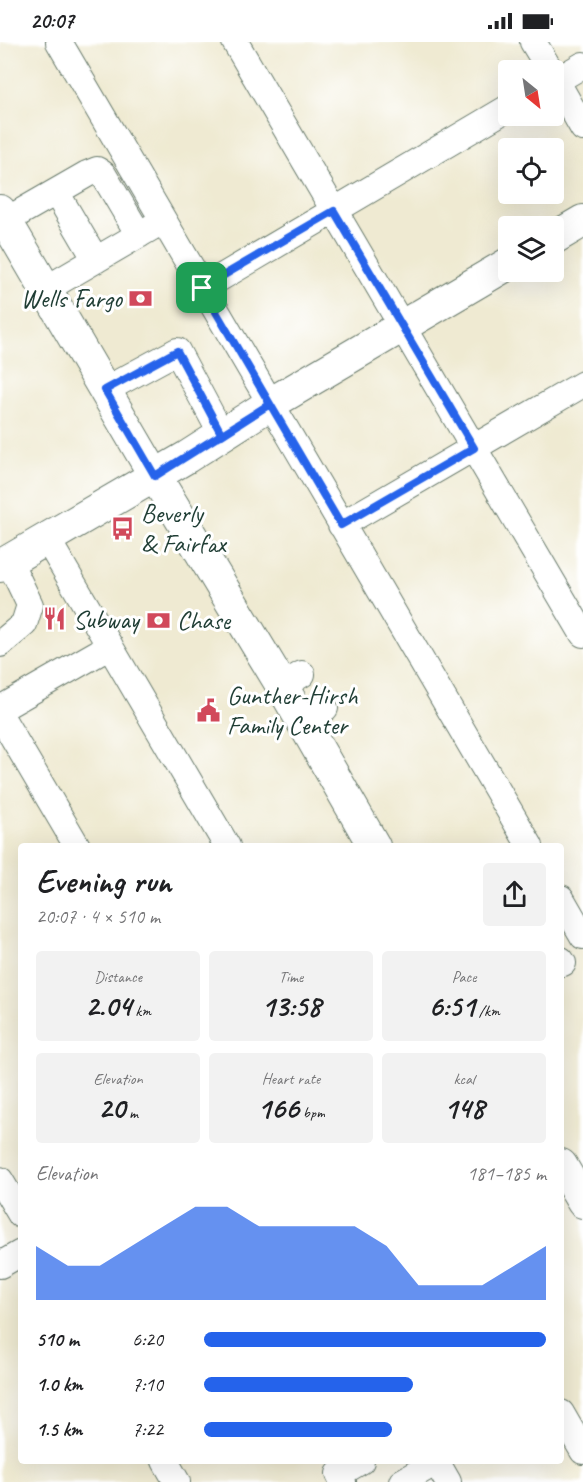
<!DOCTYPE html>
<meta charset="utf-8">
<style>
body{margin:0;font-family:Caveat,sans-serif;background:#f2f2f2;color:#202124;height:100vh;display:flex;flex-direction:column;font-size:22px;white-space:nowrap}
*{box-sizing:border-box;margin:0}
p{font-size:20px;color:#757577}
.icon{flex:none;width:33px;height:33px;fill:none;stroke:currentColor;stroke-width:2;stroke-linecap:round;stroke-linejoin:round}
.map{position:relative;flex:1;overflow:hidden}
.drawer{position:absolute;left:18px;top:801px;width:546px;height:621px;display:flex;flex-direction:column;background:#fff;border-radius:6px;box-shadow:0 6px 24px #0002}
.drawer>*{flex:none}
.needle{width:39px;rotate:150deg}
.buttons{position:absolute;left:498px;top:18px;display:grid;gap:12px}
.buttons a{display:grid;place-items:center;width:66px;height:66px;border-radius:6px;background:#fff;box-shadow:0 6px 24px #0002;font-size:30px}
.pin{position:absolute;display:grid;place-items:center;width:51px;height:51px;color:#fff;margin:-26px;border-radius:12px;box-shadow:0 3px 9px #0006}
.round{display:grid;place-items:center;flex:none;width:63px;height:63px;border-radius:6px;background:#f2f2f2}
.head{display:flex;align-items:center;justify-content:space-between;height:102px;padding:0 18px}
h1{font-size:33px;font-weight:700;line-height:45px}
.metrics{display:grid;grid-template-columns:repeat(3,1fr);gap:9px;height:102px;padding:6px 18px}
.metrics div{display:grid;align-content:center;border-radius:6px;background:#f2f2f2;text-align:center}
.metrics b{font-size:30px;font-weight:700}
.metrics small{font-size:16px;font-weight:400}
.metrics p{font-size:16px}
.chart{height:168px;padding:12px 18px}
.chart p{display:flex;justify-content:space-between}
.chart svg{width:100%;height:108px;margin-top:6px;fill:#2563eb;opacity:.7}
ul{padding:0 18px;list-style:none;font-size:20px}
li{display:grid;grid-template-columns:96px 72px 1fr;align-items:center;height:45px}
li i{height:15px;border-radius:8px;background:#2563eb}
.status{display:flex;justify-content:space-between;align-items:center;height:42px;padding:0 30px;background:#fff;direction:ltr}
.status svg{height:16px;fill:currentColor}
.map>svg:first-child{display:block}
.lines{fill:none;stroke-linecap:round;stroke-linejoin:round}
.minor-casing{stroke:#687a6b;stroke-width:28}
.major-casing{stroke:#687a6b;stroke-width:34}
.minor{stroke:#fff;stroke-width:26}
.major{stroke:#fff;stroke-width:32}
.route-casing{stroke:#fff;stroke-width:12}
.route{stroke:#2563eb;stroke-width:8}
.labels{text-anchor:middle;dominant-baseline:central;stroke-width:6;stroke-linejoin:round;paint-order:stroke}
.poi-label{font-size:26px;fill:#1f3d34;stroke:#fff;text-anchor:start}
</style>
<div class="status"><b>20:07</b><svg viewBox="0 0 49 12"><path d="M0 12V9h3v3zM5 12V6h3v6zM10 12V3h3v9zM15 12V0h3v12zM26 1h20v11H26zM47 4h2v5h-2z"/></svg></div>
<div class="map">
<svg width="583" height="1440" viewBox="0 0 583 1440">
<rect width="100%" height="100%" fill="#fff"/>
<filter id="ink" filterUnits="userSpaceOnUse"><feTurbulence type="fractalNoise" baseFrequency=".0167" numOctaves="2"/><feDisplacementMap in="SourceGraphic" scale="12" xChannelSelector="R" yChannelSelector="G"/><feConvolveMatrix kernelMatrix="1 2 1 2 8 2 1 2 1" color-interpolation-filters="sRGB"/></filter>
<filter id="wash" filterUnits="userSpaceOnUse"><feTurbulence type="fractalNoise" baseFrequency=".008" numOctaves="4" result="noise"/><feDisplacementMap in="SourceGraphic" scale="24" xChannelSelector="R" yChannelSelector="G"/><feGaussianBlur stdDeviation="1.35" result="paint"/><feColorMatrix in="noise" values="0 0 0 0 0 0 0 0 0 0 0 0 0 0 0 0 0 1.4 0 .05"/><feComposite in="paint" operator="in"/></filter>
<g filter="url(#wash)">
<rect width="100%" height="100%" fill="#efead2"/>
</g>
<g filter="url(#ink)">
<g class="lines">
<defs>
<path id="minor" d="M59 0 530 804
M235 0 583 592
M533 0 550 28
M554 35 583 86
M554 40 583 23
M56 150 96 218
M0 182 87 132 97 128 103 132 139 193
M203 246 508 66
M46 247 154 184
M105 348 177 309 222 393
M341 483 583 342
M47 497 227 804
M0 602 24 582 30 563 9 519
M282 644 302 632
M0 667 110 604
M0 673 77 804
M303 679 325 666
M561 856 583 894
M561 918 563 921
M0 1138 21 1173
M0 1223 21 1211
M561 1371 583 1409
M165 1419 177 1440
M436 1419 448 1440
M343 1440 339 1432 361 1419
M402 1440 436 1420"/>
<path id="major" d="M0 169 155 434 282 644 374 804
M554 196 583 179
M0 524 187 415 270 362 508 222
M561 1123 583 1160"/>
</defs>
<use href="#minor" class="minor-casing"/>
<use href="#major" class="major-casing"/>
<use href="#minor" class="minor"/>
<use href="#major" class="major"/>
</g>
</g>
<g class="lines" filter="url(#ink)">
<defs>
<path id="route" d="M202 246 270 362 155 434 105 348 177 309 222 393 270 362 341 483 474 406 334 169 202 246"/>
</defs>
<use href="#route" class="route-casing"/>
<use href="#route" class="route"/>
</g>
<defs>
<symbol id="bank-bare" viewBox="-9 -9 18 18"><path d="M-6-4H6V4H-6ZM0-2.3a2.3 2.3 0 1 0 0 4.6a2.3 2.3 0 1 0 0-4.6Z" fill="#d1495b" stroke="#fff" stroke-width="2.5" paint-order="stroke"/></symbol>
<symbol id="bus-bare" viewBox="-9 -9 18 18"><path d="M-5-6H5V4H4V6H2V4H-2V6H-4V4H-5ZM-3.5-4V0h7V-4ZM-3.5 1.2v1.5H-2V1.2ZM2 1.2v1.5H3.5V1.2Z" fill="#d1495b" stroke="#fff" stroke-width="2.5" paint-order="stroke"/></symbol>
<symbol id="restaurant-bare" viewBox="-9 -9 18 18"><path d="M-5-6h1v4h1v-4h1v4h1v-4h1v5L-1.5 .5V6h-2V.5L-5-1ZM5-6V6H3V1.5H1.5Q1.5-4 5-6Z" fill="#d1495b" stroke="#fff" stroke-width="2.5" paint-order="stroke"/></symbol>
<symbol id="civic-bare" viewBox="-9 -9 18 18"><path d="M-.6-6.5H3V-4.5H.6V-3L4-1V1h2V6H-6V1h2V-1L-.6-3ZM-1.2 2.5V6h2.4V2.5Z" fill="#d1495b" stroke="#fff" stroke-width="2.5" paint-order="stroke"/></symbol>
</defs>
<g fill-rule="evenodd">
<use href="#bank-bare" x="124" y="240" width="33" height="33"/>
<use href="#bus-bare" x="106" y="470" width="33" height="33"/>
<use href="#restaurant-bare" x="38" y="560" width="33" height="33"/>
<use href="#bank-bare" x="142" y="562" width="33" height="33"/>
<use href="#civic-bare" x="192" y="652" width="33" height="33"/>
</g>
<g class="labels">
<g class="poi-label">
<text x="122" y="256" text-anchor="end">Wells Fargo</text>
<text x="141" y="471">Beverly<tspan x="141" dy="30">&amp; Fairfax</tspan></text>
<text x="73" y="577">Subway</text>
<text x="177" y="578">Chase</text>
<text x="227" y="653">Gunther-Hirsh<tspan x="227" dy="30">Family Center</tspan></text>
</g>
</g>
</svg>
<div class="buttons">
<a><svg class="needle" viewBox="-14 -14 28 28"><path d="M0-13l5 13h-10z" fill="#e53935"/><path d="M0 13l5-13h-10z" fill="#757577"/></svg></a>
<a><svg class="icon" aria-label="locate" viewBox="0 0 24 24"><circle cx="12" cy="12" r="6"/><path d="M12 2v4M12 18v4M2 12h4M18 12h4"/></svg></a>
<a><svg class="icon" aria-label="layers" viewBox="0 0 24 24"><path d="M12 4l9 5-9 5-9-5zM3 14l9 5 9-5"/></svg></a>
</div>
<div class="pin" style="left:202px;top:246px;background:#1e9e55"><svg class="icon" aria-label="arrive" viewBox="0 0 24 24"><path d="M6 21V4h12l-3 4 3 4H6"/></svg></div>
<section class="drawer">
<div class="head"><div><h1>Evening run</h1><p>20:07 · 4 × 510 m</p></div><a class="round"><svg class="icon" aria-label="share" viewBox="0 0 24 24"><path d="M12 15V3M7 8l5-5 5 5M5 13v7h14v-7"/></svg></a></div>
<div class="metrics">
<div><p>Distance</p><b>2.04<small> km</small></b></div>
<div><p>Time</p><b>13:58</b></div>
<div><p>Pace</p><b>6:51<small> /km</small></b></div>
</div>
<div class="metrics">
<div><p>Elevation</p><b>20<small> m</small></b></div>
<div><p>Heart rate</p><b>166<small> bpm</small></b></div>
<div><p>kcal</p><b>148</b></div>
</div>
<div class="chart"><p><span>Elevation</span>181–185 m</p>
<svg viewBox="0 0 160 44" preserveAspectRatio="none"><path d="M0 44V22L10 30L20 30L30 22L40 14L50 6L60 6L70 14L80 14L90 14L100 14L110 22L120 38L130 38L140 38L150 30L160 22V44z"/></svg>
</div>
<ul>
<li><b>510 m</b>6:20<i style="width:100%"></i></li>
<li><b>1.0 km</b>7:10<i style="width:61%"></i></li>
<li><b>1.5 km</b>7:22<i style="width:55%"></i></li>
</ul>
</section>
</div>
